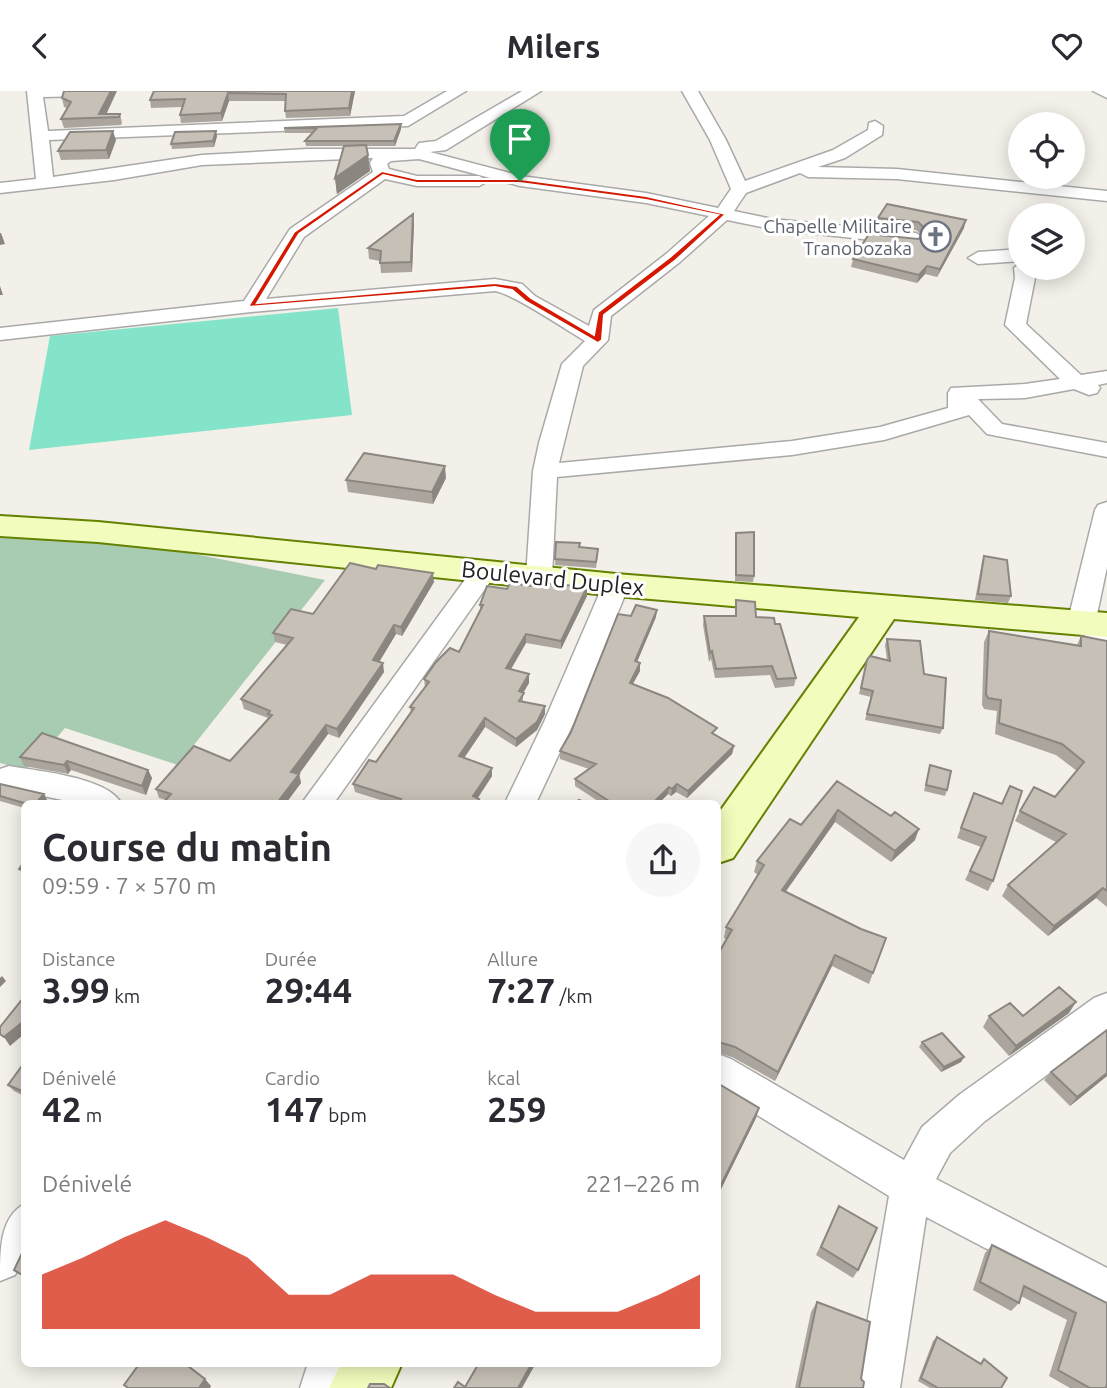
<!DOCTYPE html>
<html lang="fr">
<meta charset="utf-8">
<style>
body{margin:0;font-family:Ubuntu,sans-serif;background:#f7f7f7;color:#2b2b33;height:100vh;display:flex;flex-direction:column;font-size:26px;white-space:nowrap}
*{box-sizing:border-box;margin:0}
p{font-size:23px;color:#7c7c81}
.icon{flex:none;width:38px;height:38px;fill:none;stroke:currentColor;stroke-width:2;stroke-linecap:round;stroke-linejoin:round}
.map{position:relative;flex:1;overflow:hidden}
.panel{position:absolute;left:21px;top:709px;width:700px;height:567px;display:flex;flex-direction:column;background:#fff;border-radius:10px;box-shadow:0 4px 18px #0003}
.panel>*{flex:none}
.tools{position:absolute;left:1008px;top:21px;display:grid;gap:14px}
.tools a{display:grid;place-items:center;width:77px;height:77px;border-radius:50%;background:#fff;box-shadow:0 4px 18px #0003;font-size:35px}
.pin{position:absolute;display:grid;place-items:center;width:60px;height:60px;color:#fff;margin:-72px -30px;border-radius:50% 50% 50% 0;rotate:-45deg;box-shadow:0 0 7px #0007}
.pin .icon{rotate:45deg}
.round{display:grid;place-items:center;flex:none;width:74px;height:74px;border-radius:37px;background:#f7f7f7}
.headline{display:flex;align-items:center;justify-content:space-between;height:119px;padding:0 21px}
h1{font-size:38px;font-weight:600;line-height:52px}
.metrics{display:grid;grid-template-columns:repeat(3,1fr);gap:10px;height:119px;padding:7px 21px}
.metrics div{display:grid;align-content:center}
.metrics b{font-size:35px;font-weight:600}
.metrics small{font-size:19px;font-weight:400}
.metrics p{font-size:19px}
.chart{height:196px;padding:14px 21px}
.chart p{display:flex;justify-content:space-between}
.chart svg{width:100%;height:126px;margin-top:7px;fill:#d41900;opacity:.7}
header{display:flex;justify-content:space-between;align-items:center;height:91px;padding:0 21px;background:#fff;font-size:32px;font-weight:600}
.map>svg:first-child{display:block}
.cemetery{fill:#a8ccb2}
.pitch{fill:#84e4ca}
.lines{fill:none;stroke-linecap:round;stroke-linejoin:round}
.street-casing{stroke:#a9a9a9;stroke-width:3}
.secondary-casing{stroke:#648100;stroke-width:4}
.street{fill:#fff;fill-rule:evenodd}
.secondary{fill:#f2fcbc;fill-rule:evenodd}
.wall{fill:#aba59d}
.shaded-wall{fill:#8b8680}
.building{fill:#c7c0b7;stroke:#8b8680;stroke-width:2}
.route{fill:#d41900;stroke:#fff;stroke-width:2;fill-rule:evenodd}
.labels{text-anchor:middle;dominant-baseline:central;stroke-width:6;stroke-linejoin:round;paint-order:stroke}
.far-worship-label{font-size:19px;fill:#5b616d;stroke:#fff;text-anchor:end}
.street-label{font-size:23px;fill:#222;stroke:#fff}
</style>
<header><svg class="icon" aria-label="back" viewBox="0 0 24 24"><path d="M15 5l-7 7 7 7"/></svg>Milers<svg class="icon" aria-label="heart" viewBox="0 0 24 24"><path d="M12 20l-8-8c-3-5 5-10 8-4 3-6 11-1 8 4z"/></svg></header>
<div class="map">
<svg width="1107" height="1297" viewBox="0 0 1107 1297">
<rect width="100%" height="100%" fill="#f2f0e8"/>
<path class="cemetery" d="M0 444 150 454 325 489 178 674 65 637 36 671 24 679 0 672Z"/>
<path class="pitch" d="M338 217 352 324 29 359 50 245Z"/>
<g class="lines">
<defs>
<path id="street" d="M27 0H94L86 5 43 6 48 40 404 25 447 0H466L408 35 49 49 53 86 202 64 307 58H415L419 52 436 50 522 0H541L446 59 430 61 521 85 646 102 718 117 731 98 710 49 682 0H698L726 49 745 90 833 59 868 39 869 32 875 30 883 35 882 44 845 67 818 76 897 78 1107 100V110L897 88 808 86 800 82 746 102 734 120 772 128 916 142 925 148 916 154 772 138 727 129 680 171 611 225 608 249 583 275 559 372 792 350 880 336 948 317V302L951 297 1025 293 1060 288 1005 234 1015 187 1014 177 1020 172V177H1033L1035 187 1026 233 1081 284 1107 280V292L1098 294 1100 297 1097 302 1089 304 1074 298 1025 307 978 308 1002 333 1107 352V366L987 343 969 324 884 349 792 364 557 386 552 486 548 492 539 495 530 492 526 486 533 380 539 352 562 273 585 250C565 238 513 203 495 200L251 221 0 249V237L244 210 290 138 373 81 370 72 373 67 202 74 114 89 0 102V92L36 88ZM419 68 520 95 646 112 709 125 666 163 594 219 589 235 535 205 522 193 495 188 266 208 304 146 385 88 417 95H479L488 90 479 85H417L389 78 387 73 391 70Z
M1093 0H1107V7Z
M1020 158V170L978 173 968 167 978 161Z
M1107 411V476L1096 528 1107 532V552L1071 540 1067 533 1095 419 1098 414Z
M484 472 493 475 497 481 334 712H302L475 475Z
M616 485 625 488 629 494 574 631 536 712H505L544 631 603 494 607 488Z
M9 675C37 680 107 686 121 712H77L0 696V678Z
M1107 902V939L985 1030 950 1062 936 1088 1107 1177V1221L926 1126 900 1297H856L889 1105 718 1000V963L731 968 904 1069 922 1036 959 1004 1094 907Z
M24 1113V1169L15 1184 0 1190C0 1158 0 1127 24 1113Z
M308 1272H352L344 1297H300Z"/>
<path id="secondary" d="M0 425 98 431 616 483 1107 522V546L894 528 733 767 718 772V723L859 526 616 505 98 451 0 445Z
M341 1272H402L391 1297H329Z"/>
</defs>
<use href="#street" class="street-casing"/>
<use href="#secondary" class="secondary-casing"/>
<use href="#street" class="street"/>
<use href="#secondary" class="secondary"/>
</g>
<path class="wall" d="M154 0H355L350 25 286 27 285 20 286 10H229L222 30 181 32 180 24 183 16 151 17 150 9Z
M62 7 106 23H120L122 32 121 34 64 37 61 28 67 17 64 16Z
M401 33V38L395 55H367L370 80 337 103 335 87 344 55H306L305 50 312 42H285L284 37Z
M217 45 214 56 172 58 171 53Z
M116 49 109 68 61 69 58 60Z
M887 113 964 137 937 186 925 183 917 192 851 176 853 168 918 148 923 145 916 139 877 136 878 127Z
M414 133 412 181 381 182 380 170 369 168 368 157Z
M446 387 433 413 348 401 346 389Z
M736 442 754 485 753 491 735 490Z
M556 451 579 456 598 464 596 477 555 474Z
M984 465 1011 505 1008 512 975 509 982 471Z
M434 491 402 545 396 543 379 571 384 581 339 647 328 643 299 683 301 692 286 712H163L166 709 159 707 156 698 230 670 268 627 244 618 241 608 287 554 275 551 273 542 313 523Z
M531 495 587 496V505L561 558 526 552 511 578 529 592 523 602V611L545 623 537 639 516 656 485 636 464 667 492 677V685L478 707 479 708V712H390L355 701 353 693 376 671 411 621 410 616 425 597 424 588 459 561 480 519V514L507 498Z
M736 509 756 526 775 533 796 587 794 595 775 597 770 584 715 587 711 568 709 571 703 534 704 525H735Z
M631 525 656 526 637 571 640 580 632 593 734 655 732 663 687 707 676 701 671 705 668 703 659 712H601L575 695V688L589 678 560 668V660L571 641Z
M989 540 1077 554 1081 545 1107 550V816L1096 807 1048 845 1002 805 1008 794 1056 751 1015 730 1020 720 1055 706 1077 680 1056 664 995 643 997 620 984 618 982 614 984 551Z
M887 548 924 583 943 637 940 643 865 629 871 606 859 603 867 569H887L885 554Z
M42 642 148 679 152 687 146 704 71 679 68 683 24 675 20 666Z
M930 674 947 699 945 705 924 700Z
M837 690 915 749 891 771 835 731 785 801 861 838 886 847 869 893 832 875 775 990 732 966 719 962V993L759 1017 756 1027 718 1104V863L726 848 724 847 726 836 758 784 754 781 757 770 801 734Z
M0 693 44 703 47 709 44 712H24V717L0 710Z
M974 702 1002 713 993 790 988 800 965 789 981 756 957 747Z
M1069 922 1009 965 983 936 989 925H1023Z
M922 951 964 966 961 971 941 981 919 956Z
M24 972V1005L14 1000 8 994Z
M1051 981 1107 985 1070 1015 1044 989Z
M839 1115 858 1179 853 1187 816 1164Z
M992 1154 1107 1212 1106 1297H1070L1049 1285 1067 1229 1021 1205 1019 1212 1011 1220 973 1199 985 1162Z
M817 1211 861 1288 863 1297H795L811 1221Z
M937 1246 980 1273 984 1268 1001 1297H930L918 1290 933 1250Z"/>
<path class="shaded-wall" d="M111 0H117L105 26 99 23Z
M352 0H355L350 25 349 17Z
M228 2 229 10 222 30 221 22Z
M401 33V38L395 55 394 50Z
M113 40 116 49 109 68 106 59Z
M216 40 217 45 214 56 213 50Z
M368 64 370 80 337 103 335 87Z
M413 123 414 133 412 181 411 171Z
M966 129 964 137 937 186 940 178Z
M0 142H1L5 153 0 154Z
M927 175 925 183 917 192 919 184Z
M0 195 3 204H0Z
M445 375 446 387 433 413 432 401Z
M433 482 434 491 402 545 401 536Z
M587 496V505L561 558V550Z
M657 519 656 526 634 578 635 570Z
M394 534 396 543 375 578 373 569Z
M526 543V552L507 585 506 577Z
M383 572 384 581 339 647 337 638Z
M640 572V580L629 600 630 592Z
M529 583V592L519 609V600Z
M545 615V623L537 639 516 656V648Z
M485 627V636L460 673 459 665Z
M326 634 328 643 294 690 291 681Z
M734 655 732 663 687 707 688 700Z
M67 670 71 679 68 683 64 674Z
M492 677V685L474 712 473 705Z
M148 679 152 687 146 704 142 695Z
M299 683 301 692 286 712H277Z
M677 693 676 701 671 705 672 698Z
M669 696 668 703 659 712H653Z
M44 703 47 709 44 712H36Z
M838 719 835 731 779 810 782 799Z
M919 738 915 749 891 771 895 760Z
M1103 797 1096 807 1048 845 1054 835Z
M835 864 832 875 775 990 778 981Z
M2 885 6 890 0 896V887Z
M1076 911 1069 922 1009 965 1016 955Z
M24 930V943L10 955 4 946Z
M964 966 961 971 941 981 944 976Z
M1107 982V985L1070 1015 1077 1006Z
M759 1017 756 1027 718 1104V1100Z
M532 1272H536L522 1297H518Z
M205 1288 211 1295 210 1297H199Z"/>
<path class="building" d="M64 0H111L99 23H120L119 26 61 28 71 11 62 7Z
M154 0H352L349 17 285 20 286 3 228 2 221 22 180 24 185 8 150 9Z
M401 33 394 50H305L317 37H284Z
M113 40 106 59 58 60 70 41Z
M216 40 213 50 171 53 175 41Z
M366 54 368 64 335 87 344 55Z
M887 113 966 129 940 178 927 175 919 184 853 168 869 143 918 148 929 141 918 131 878 127Z
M413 123 411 171 380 172 381 160 368 157Z
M364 362 445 375 432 401 346 389Z
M754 441V485L736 484V442Z
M556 451 580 452 579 456 598 458 596 471 555 468Z
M984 465 1007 469 1011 505 978 503Z
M350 472 376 478 378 474 433 482 401 536 394 534 373 569 383 572 337 638 326 634 291 681 299 683 277 712H163L171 703 156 698 194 655 230 670 272 624 268 623 270 620 241 608 293 547 273 542 291 518 313 523Z
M532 491 587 496 561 550 526 543 506 577 529 583 519 600 524 602 519 610 545 615 537 631 516 648 485 627 459 665 492 677 473 705 479 708 476 712H398L401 708 353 693 369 669 376 671 414 617 410 616 429 591 424 588 436 571 450 557 459 561 483 514H480L487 495 507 498 510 492 531 495Z
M736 509 755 511 756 526 774 527 775 533H780L796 587 777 588 772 575 716 578 712 560 710 562 704 525H736Z
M636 514 657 519 635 570 640 572 630 592 668 607 717 637 712 642 734 655 688 700 677 693 672 698 669 696 653 712H612L575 688 596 673 560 660 571 641 618 523 631 525Z
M989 540 1081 555V545L1107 550V800L1103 797 1054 835 1008 794 1066 743 1020 720 1034 696 1055 706 1084 671 1062 653 999 632 1001 609 988 607 986 603Z
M887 548 920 550 924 583 946 587 943 637 867 623 873 600 861 597 867 569 870 565 890 570Z
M42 642 148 679 142 695 67 670 64 674 20 666Z
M930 674 951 680 947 699 926 694Z
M837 690 891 725 895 721 919 738 895 760 838 719 782 799 861 838 886 847 873 882 835 864 778 981 735 956 719 951V993L759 1017 718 1100V863L732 839 726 836 764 774 757 770 790 728 801 734Z
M0 693 44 703 36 712H24L0 705Z
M1010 695 1022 700 993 790 970 780 986 746 961 737 974 702 1002 713Z
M579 709 587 712H575Z
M24 771V780L19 778Z
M1059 896 1076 911 1016 955 989 925 1010 912 1023 925Z
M24 906V930L4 946 0 943V936Z
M1107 939V982L1077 1006 1051 981Z
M942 942 964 966 944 976 922 951Z
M24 972V1001L8 994Z
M839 1115 877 1137 858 1179 821 1156Z
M992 1154 1107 1212V1293L1106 1297H1090L1058 1279 1076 1222 1024 1195 1019 1212 980 1191Z
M24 1158V1185L14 1179Z
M817 1211 870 1231 861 1288 864 1291 863 1297H799Z
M937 1246 981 1273 984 1268 1007 1287 1001 1297H938L921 1287Z
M140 1272H184L205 1288 199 1297H127V1296L124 1294Z
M479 1272H532L518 1297H454L458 1291 465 1296Z
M370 1293H384L390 1297H368Z"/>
<path class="route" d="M382 80 417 88H520L646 105 726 123 676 169 604 224 602 249 598 252 525 210 512 199 495 196 248 216 294 141ZM383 84 417 92H520L646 109 718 124 670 166 598 221 594 244 531 207 517 195 495 192 257 212 299 143Z"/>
<defs>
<symbol id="church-ring" viewBox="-11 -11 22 22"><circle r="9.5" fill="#fff" stroke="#6b7280" stroke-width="1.5"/><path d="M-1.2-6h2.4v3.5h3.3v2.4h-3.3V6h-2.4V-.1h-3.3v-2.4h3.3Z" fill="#6b7280"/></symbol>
</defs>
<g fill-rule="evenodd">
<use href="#church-ring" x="918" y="128" width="35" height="35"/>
</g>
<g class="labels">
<g class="far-worship-label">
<text x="912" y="135">Chapelle Militaire<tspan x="912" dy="22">Tranobozaka</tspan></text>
</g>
<g class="street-label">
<text transform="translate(553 487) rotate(6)">Boulevard Duplex</text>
</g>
</g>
</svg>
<div class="tools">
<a><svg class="icon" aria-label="locate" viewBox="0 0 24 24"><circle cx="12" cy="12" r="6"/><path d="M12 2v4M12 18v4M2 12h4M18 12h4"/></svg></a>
<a><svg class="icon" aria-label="layers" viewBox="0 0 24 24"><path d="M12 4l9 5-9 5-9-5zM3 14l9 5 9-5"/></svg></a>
</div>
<div class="pin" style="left:520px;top:90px;background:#1e9e55"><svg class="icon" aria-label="arrive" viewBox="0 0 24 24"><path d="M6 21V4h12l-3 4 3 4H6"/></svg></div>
<section class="panel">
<div class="headline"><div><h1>Course du matin</h1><p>09:59 · 7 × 570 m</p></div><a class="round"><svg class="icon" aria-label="share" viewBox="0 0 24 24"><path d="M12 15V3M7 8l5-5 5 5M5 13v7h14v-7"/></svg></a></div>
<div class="metrics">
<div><p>Distance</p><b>3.99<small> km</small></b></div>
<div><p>Durée</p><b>29:44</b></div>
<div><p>Allure</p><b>7:27<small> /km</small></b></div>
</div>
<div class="metrics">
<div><p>Dénivelé</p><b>42<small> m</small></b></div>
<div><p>Cardio</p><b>147<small> bpm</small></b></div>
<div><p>kcal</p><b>259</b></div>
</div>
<div class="chart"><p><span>Dénivelé</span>221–226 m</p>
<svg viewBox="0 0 160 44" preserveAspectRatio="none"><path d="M0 44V25L10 19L20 12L30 6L40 12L50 19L60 32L70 32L80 25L90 25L100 25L110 32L120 38L130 38L140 38L150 32L160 25V44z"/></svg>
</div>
</section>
</div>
